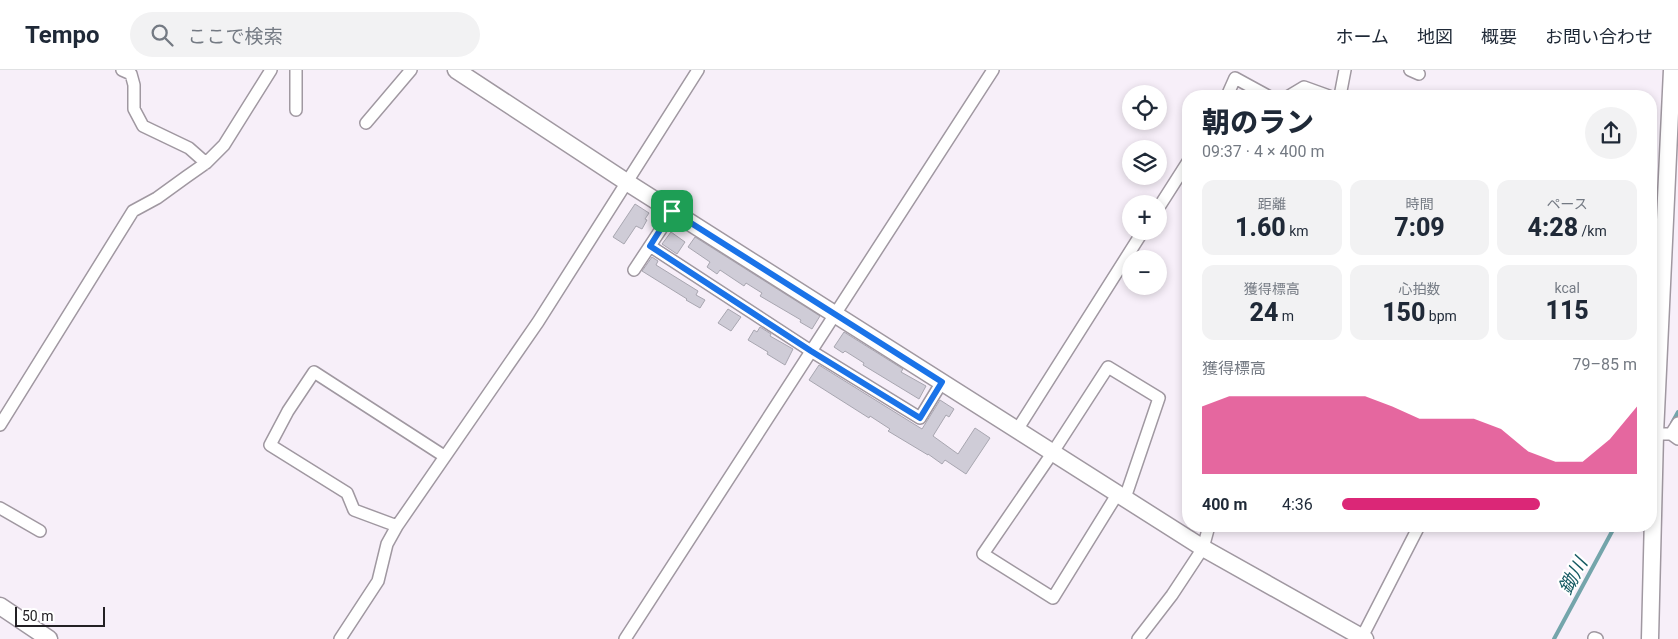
<!DOCTYPE html>
<html lang="ja">
<meta charset="utf-8">
<style>
body{margin:0;font-family:Roboto,"Noto Sans JP",sans-serif;background:#f2f2f3;color:#1f2937;height:100vh;display:flex;flex-direction:column;font-size:19px;white-space:nowrap}
*{box-sizing:border-box;margin:0}
p{font-size:16px;color:#747a83}
.icon{flex:none;width:28px;height:28px;fill:none;stroke:currentColor;stroke-width:2;stroke-linecap:round;stroke-linejoin:round}
.map{position:relative;flex:1;overflow:hidden}
.drawer{position:absolute;left:1182px;top:20px;width:475px;height:442px;display:flex;flex-direction:column;background:#fff;border-radius:20px;box-shadow:0 2px 8px #0003}
.drawer>*{flex:none}
.controls{position:absolute;left:1122px;top:15px;display:grid;gap:10px}
.controls a{display:grid;place-items:center;width:45px;height:45px;border-radius:50%;background:#fff;box-shadow:0 2px 8px #0003;font-size:25px}
.scale{position:absolute;left:15px;bottom:12px;width:90px;box-sizing:border-box;padding-left:5px;border:2px solid #232024;border-top:0;font-size:14px;line-height:18px;white-space:nowrap;color:#232024;-webkit-text-stroke:4px #fff;paint-order:stroke}
.pin{position:absolute;display:grid;place-items:center;width:42px;height:42px;color:#fff;margin:-21px;border-radius:10px;box-shadow:0 2px 8px #0006}
.round{display:grid;place-items:center;flex:none;width:52px;height:52px;border-radius:26px;background:#f2f2f3}
.summary{display:flex;align-items:center;justify-content:space-between;height:85px;padding:0 20px}
h1{font-size:28px;font-weight:800;line-height:38px}
.metrics{display:grid;grid-template-columns:repeat(3,1fr);gap:8px;height:85px;padding:5px 20px}
.metrics div{display:grid;align-content:center;border-radius:12px;background:#f2f2f3;text-align:center}
.metrics b{font-size:25px;font-weight:800}
.metrics small{font-size:14px;font-weight:400}
.metrics p{font-size:14px}
.chart{height:140px;padding:10px 20px}
.chart p{display:flex;justify-content:space-between}
.chart svg{width:100%;height:90px;margin-top:5px;fill:#db2777;opacity:.7}
ul{padding:0 20px;list-style:none;font-size:16px}
li{display:grid;grid-template-columns:80px 60px 1fr;align-items:center;height:38px}
li i{height:12px;border-radius:6px;background:#db2777}
header{display:flex;align-items:center;gap:30px;box-sizing:border-box;height:70px;padding:0 25px;background:#fff;border-bottom:1px solid #e0e1e3}
header strong{font-size:24px}
nav{display:flex;gap:28px;margin-inline-start:auto;font-size:18px}
.search{width:350px;height:45px;background:#f2f2f3;display:flex;align-items:center;gap:12px;box-sizing:border-box;padding:0 18px;border-radius:28px;color:#747a83;font-size:19px}
.map>svg:first-child{display:block}
.lines{fill:none;stroke-linecap:round;stroke-linejoin:round}
.stream{stroke:#74a5ab;stroke-width:4}
.building{fill:#cfccd7;stroke:#a8a6b0}
.street-casing{stroke:#a098a1;stroke-width:14}
.secondary-casing{stroke:#a098a1;stroke-width:19}
.street{stroke:#fff;stroke-width:11}
.secondary{stroke:#fff;stroke-width:16}
.route-casing{stroke:#fff;stroke-width:10}
.route{stroke:#1a73e8;stroke-width:6}
.labels{text-anchor:middle;dominant-baseline:central;stroke-width:4.5;stroke-linejoin:round;paint-order:stroke}
.water-label{font-size:19px;font-style:italic;fill:#165b63;stroke:#fff}
</style>
<header>
<strong>Tempo</strong>
<div class="search"><svg class="icon" aria-label="search" viewBox="0 0 24 24"><circle cx="10" cy="10" r="6"/><path d="M15 15l6 6"/></svg>ここで検索</div>
<nav><a>ホーム</a><a>地図</a><a>概要</a><a>お問い合わせ</a></nav>
</header>
<div class="map">
<svg width="1678" height="569" viewBox="0 0 1678 569">
<rect width="100%" height="100%" fill="#f7eff9"/>
<g class="lines">
<path class="stream" d="M1672 353 1678 342
M1554 569 1615 456"/>
</g>
<path class="building" d="M635 134 649 143 645 149 647 150 642 159 636 156 624 174 613 167Z
M671 162 685 172 677 184 662 174Z
M695 167 820 246 812 259 800 252 801 250 760 226 762 223 746 213 744 216 720 200 717 204 707 197 710 192 688 177Z
M652 187 658 191 656 195 698 221 696 225 705 230 700 238 686 230 687 229 642 201Z
M728 239 741 247 731 261 718 253Z
M760 257 771 264 770 266 793 279 785 295 767 284 768 282 748 270 754 260 757 262Z
M844 262 903 299 901 302 926 316 919 329 863 295 864 293 845 281 843 283 834 277Z
M819 295 922 359 940 330 954 339 949 347 946 345 933 366 958 384 975 358 990 368 966 404 945 390 942 394 928 384V385L888 361 890 359 870 346 869 348 809 310Z"/>
<g class="lines">
<defs>
<path id="street" d="M122 0 131 4 134 15V39L143 56 189 78 206 93
M296 0V40
M1410 0 1419 4
M1227 26 1235 8 1268 26
M1289 26 1304 17 1329 26
M1340 26 1345 0
M366 53 411 0
M1159 137 1189 90
M650 176 811 281 920 348 942 312
M634 200 673 141
M0 355 133 141 157 128 186 107 206 93 224 75 271 0
M1017 360 1143 161
M1655 364H1671L1678 369
M1671 364 1678 353
M1118 423 1053 528 983 484 1053 382 1108 297 1159 328 1125 428
M0 438 40 461
M397 456 354 440 347 423 270 375 288 341 314 302 444 386
M1594 568 1597 569
M340 569 378 511 387 474 397 456 538 252 698 0
M625 569 993 0
M1138 569 1172 525 1203 478 1209 456
M1361 569 1419 456"/>
<path id="secondary" d="M456 0 628 113 1203 478 1365 569
M0 536 49 569
M1650 569 1655 364 1672 0"/>
</defs>
<use href="#street" class="street-casing"/>
<use href="#secondary" class="secondary-casing"/>
<use href="#street" class="street"/>
<use href="#secondary" class="secondary"/>
</g>
<g class="lines">
<defs>
<path id="route" d="M672 141 942 312 920 348 811 281 650 176Z"/>
</defs>
<use href="#route" class="route-casing"/>
<use href="#route" class="route"/>
</g>
<g class="labels">
<g class="water-label">
<text transform="translate(1573 506) rotate(-62)">鋤川</text>
</g>
</g>
</svg>
<div class="controls">
<a><svg class="icon" aria-label="locate" viewBox="0 0 24 24"><circle cx="12" cy="12" r="6"/><path d="M12 2v4M12 18v4M2 12h4M18 12h4"/></svg></a>
<a><svg class="icon" aria-label="layers" viewBox="0 0 24 24"><path d="M12 4l9 5-9 5-9-5zM3 14l9 5 9-5"/></svg></a>
<a>+</a>
<a>−</a>
</div>
<div class="scale">50 m</div>
<div class="pin" style="left:672px;top:141px;background:#1e9e55"><svg class="icon" aria-label="arrive" viewBox="0 0 24 24"><path d="M6 21V4h12l-3 4 3 4H6"/></svg></div>
<section class="drawer">
<div class="summary"><div><h1>朝のラン</h1><p>09:37 · 4 × 400 m</p></div><a class="round"><svg class="icon" aria-label="share" viewBox="0 0 24 24"><path d="M12 15V3M7 8l5-5 5 5M5 13v7h14v-7"/></svg></a></div>
<div class="metrics">
<div><p>距離</p><b>1.60<small> km</small></b></div>
<div><p>時間</p><b>7:09</b></div>
<div><p>ペース</p><b>4:28<small> /km</small></b></div>
</div>
<div class="metrics">
<div><p>獲得標高</p><b>24<small> m</small></b></div>
<div><p>心拍数</p><b>150<small> bpm</small></b></div>
<div><p>kcal</p><b>115</b></div>
</div>
<div class="chart"><p><span>獲得標高</span>79–85 m</p>
<svg viewBox="0 0 160 44" preserveAspectRatio="none"><path d="M0 44V11L10 6L20 6L30 6L40 6L50 6L60 6L70 11L80 17L90 17L100 17L110 22L120 33L130 38L140 38L150 27L160 11V44z"/></svg>
</div>
<ul>
<li><b>400 m</b>4:36<i style="width:67%"></i></li>
</ul>
</section>
</div>
